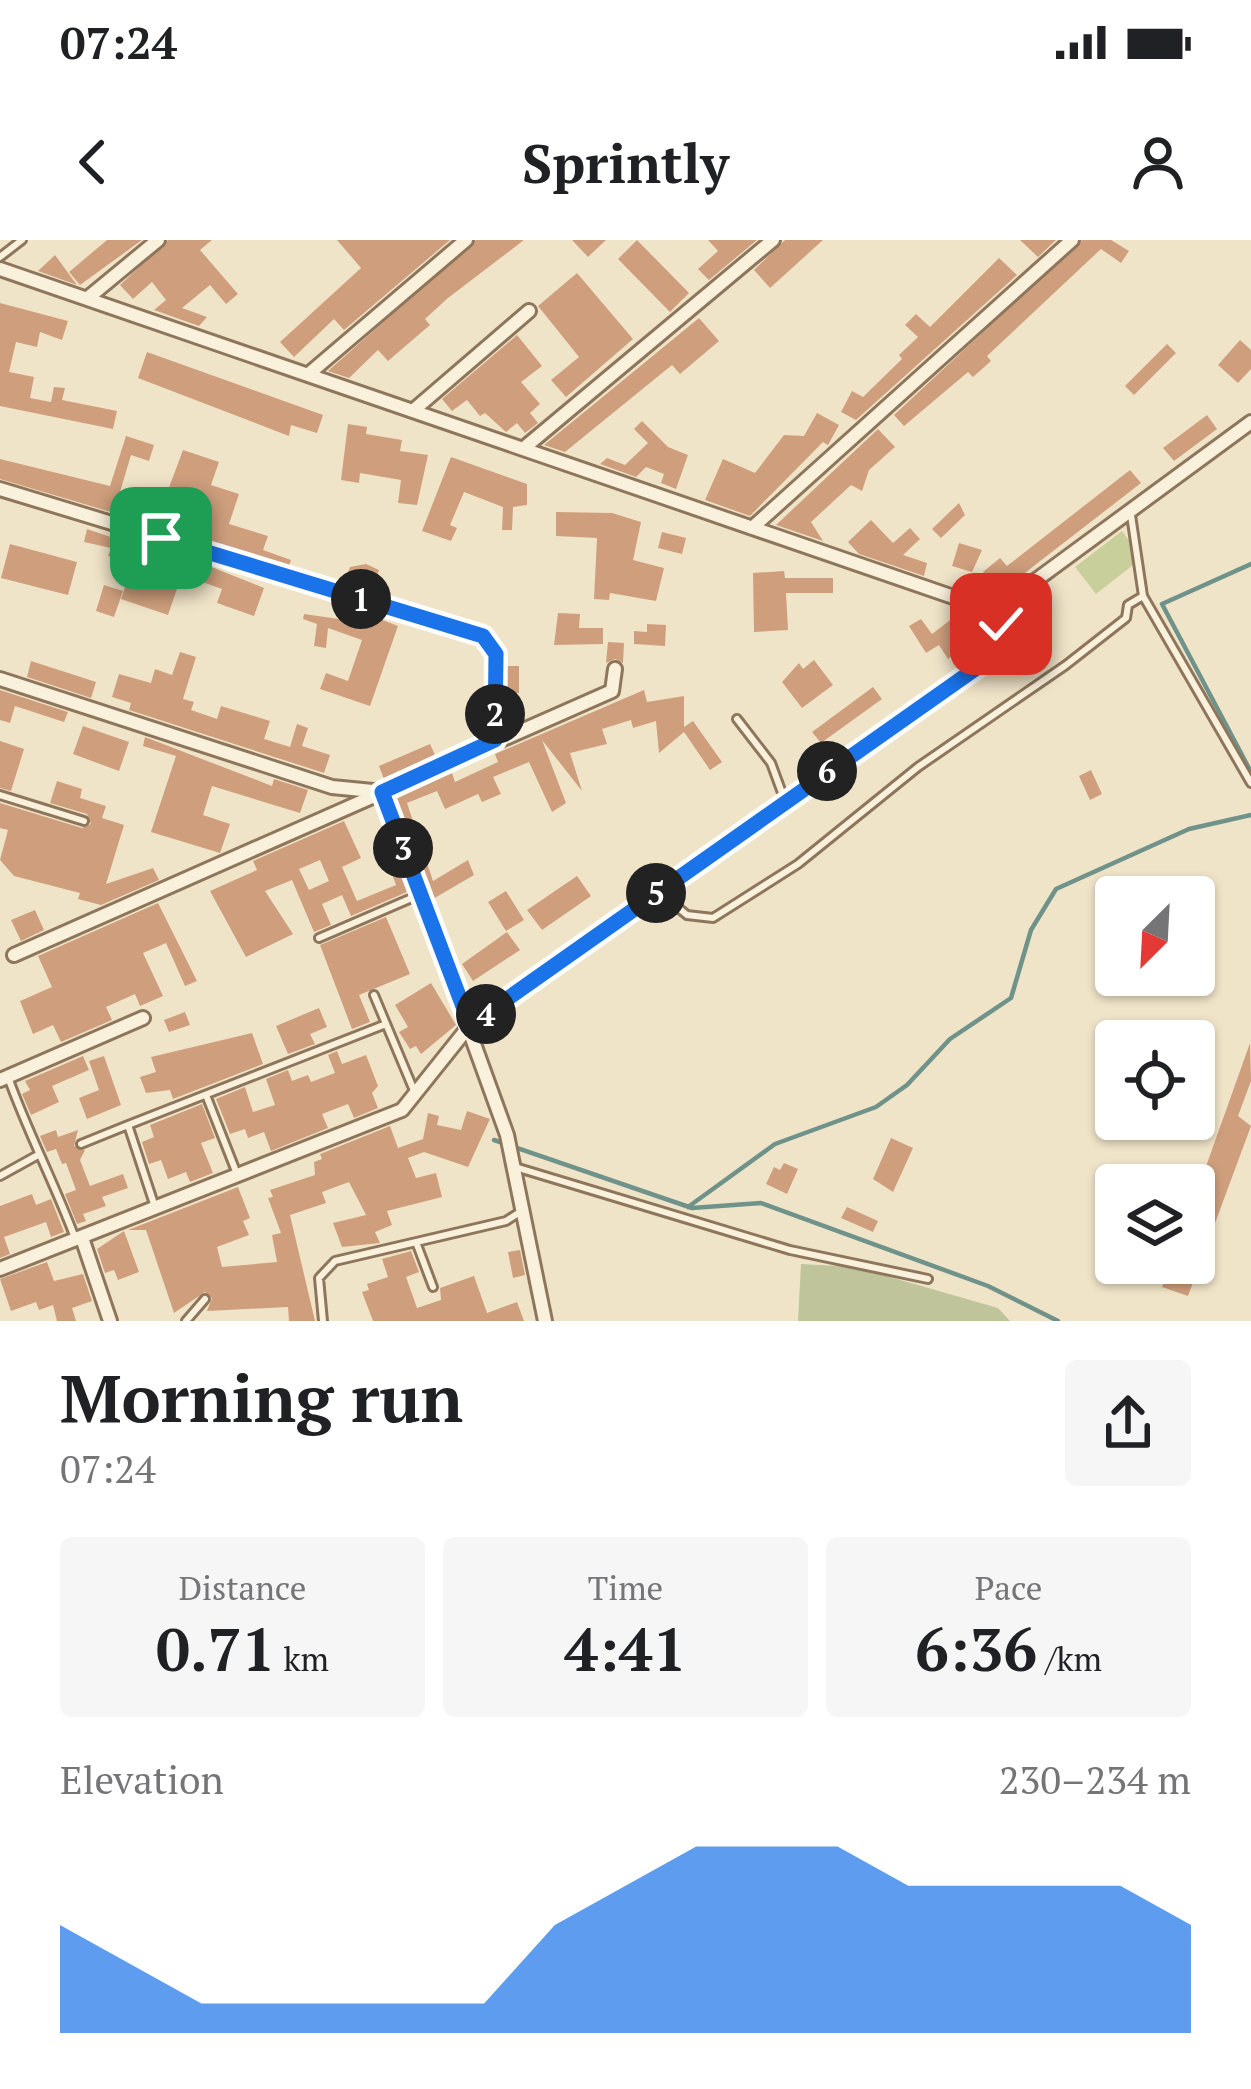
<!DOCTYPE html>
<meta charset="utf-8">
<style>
body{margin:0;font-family:"PT Serif",serif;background:#f6f6f6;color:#202124;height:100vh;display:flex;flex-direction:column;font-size:45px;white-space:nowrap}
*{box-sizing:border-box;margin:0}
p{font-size:39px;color:#757577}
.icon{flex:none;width:66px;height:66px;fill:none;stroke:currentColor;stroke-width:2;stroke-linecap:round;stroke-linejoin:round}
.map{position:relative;height:1081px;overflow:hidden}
.drawer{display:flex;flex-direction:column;background:#fff;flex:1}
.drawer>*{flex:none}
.needle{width:78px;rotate:204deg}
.controls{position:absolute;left:1095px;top:636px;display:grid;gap:24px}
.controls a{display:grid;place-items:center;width:120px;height:120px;border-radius:12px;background:#fff;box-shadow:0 3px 9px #0004;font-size:60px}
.pin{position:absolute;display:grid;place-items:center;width:102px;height:102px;color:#fff;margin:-51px;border-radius:24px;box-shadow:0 6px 18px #0006}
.km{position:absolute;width:60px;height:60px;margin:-30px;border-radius:50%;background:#222;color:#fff;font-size:33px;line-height:60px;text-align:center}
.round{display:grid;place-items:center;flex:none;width:126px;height:126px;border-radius:12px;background:#f6f6f6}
.head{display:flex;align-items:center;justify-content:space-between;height:204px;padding:0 60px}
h1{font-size:66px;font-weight:800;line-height:90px}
.figures{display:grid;grid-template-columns:repeat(3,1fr);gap:18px;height:204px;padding:12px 60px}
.figures div{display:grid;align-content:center;border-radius:12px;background:#f6f6f6;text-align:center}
.figures b{font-size:60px;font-weight:800}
.figures small{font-size:33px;font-weight:400}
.figures p{font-size:33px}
.chart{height:336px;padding:24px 60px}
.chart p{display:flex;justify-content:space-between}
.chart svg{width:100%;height:216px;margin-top:12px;fill:#1a73e8;opacity:.7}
.status{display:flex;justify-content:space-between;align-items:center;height:84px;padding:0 60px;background:#fff;direction:ltr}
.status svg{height:33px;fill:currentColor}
header{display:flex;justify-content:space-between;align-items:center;height:156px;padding:0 60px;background:#fff;font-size:54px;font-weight:800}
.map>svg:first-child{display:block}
.green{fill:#c9cf9b}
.cemetery{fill:#bfc49a}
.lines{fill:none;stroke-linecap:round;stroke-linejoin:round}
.stream{stroke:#6f938a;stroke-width:4.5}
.building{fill:#cf9f7d;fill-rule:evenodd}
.lane-casing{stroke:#8d765c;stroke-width:12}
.street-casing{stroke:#8d765c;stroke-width:18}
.lane{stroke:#faf1dc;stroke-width:6}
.street{stroke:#faf1dc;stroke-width:12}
.route-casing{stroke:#fff;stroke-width:24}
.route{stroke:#1a73e8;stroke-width:15}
</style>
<div class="status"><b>07:24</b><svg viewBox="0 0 49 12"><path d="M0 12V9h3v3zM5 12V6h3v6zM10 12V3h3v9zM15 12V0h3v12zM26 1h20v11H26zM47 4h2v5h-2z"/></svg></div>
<header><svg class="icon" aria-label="back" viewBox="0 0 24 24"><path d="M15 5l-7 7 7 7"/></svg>Sprintly<svg class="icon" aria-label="person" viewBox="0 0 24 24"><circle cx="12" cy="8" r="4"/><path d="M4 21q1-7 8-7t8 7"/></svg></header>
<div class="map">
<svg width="1251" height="1081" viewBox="0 0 1251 1081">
<rect width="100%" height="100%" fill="#f0e4c8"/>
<path class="green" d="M1122 291 1142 318 1096 354 1075 327Z"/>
<path class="cemetery" d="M801 1024 855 1027 998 1068 1010 1081H798Z"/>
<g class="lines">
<path class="stream" d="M1251 324 1162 364 1251 532
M494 900 692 968 761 963 988 1046 1058 1081
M688 967 775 904 876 867 907 845 950 799 1011 758 1031 690 1056 649 1189 589 1251 575"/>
</g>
<path class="building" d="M107 0H142L80 45 69 32Z
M168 0H212L200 10 238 54 226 64 210 45 182 68 207 77 199 86 154 70 166 60 152 42 133 59 120 45Z
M337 0H450L344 90 334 79 294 117 280 102 361 28Z
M476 0H524L448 58 425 79 430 85 388 121 378 110 349 138 328 131Z
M572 0H606L588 17Z
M637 0 689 53 670 72 618 19Z
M708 0H757L709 40 698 29 718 11Z
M785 0H823L770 48 754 30Z
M1020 0H1056L1038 17Z
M1082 0H1111L1129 11 1121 23 1101 9 987 116 991 121 973 137 968 132 904 186 894 175Z
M55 15 77 45 38 31Z
M999 18 1017 35 856 180 841 172 852 151 863 157 902 119 899 115 918 97 905 85 916 74 930 87Z
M577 33 633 99 566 157 551 140 579 117 538 66Z
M0 63 68 81 62 100 40 92 37 107 16 102 9 132 34 137 30 158 51 162 54 147 65 148 62 160 117 171 113 189 0 166Z
M699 78 719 101 680 134 672 125 565 212 544 205Z
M517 95 542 126 521 142 540 164 530 173 538 183 525 193 517 183 506 192 485 173 480 176 467 160 452 171 442 159Z
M1240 100 1251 110V129L1238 143 1218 125Z
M1167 104 1176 113 1134 155 1125 146Z
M147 112 323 175 317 193 291 185 289 196 138 138Z
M817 173 839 185 828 205 823 202 750 276 705 260 723 219 755 233 784 195 804 196Z
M1207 175 1217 189 1174 221 1163 208Z
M642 181 668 207 688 215 676 249 661 243 664 234 646 227 636 237 600 224 607 218 625 225 648 203 634 189Z
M348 184 367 187 366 194 402 200 400 211 428 215 417 265 398 263 401 240 360 233 359 243 341 240Z
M878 189 895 207 869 230 862 251 851 245 811 282 823 301 776 285Z
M126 196 154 205 149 221 131 215 120 252 138 257 131 278 0 239V219L110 246Z
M183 210 219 222 211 245 239 254 229 284 268 296 263 310 291 320 289 326 155 285Z
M451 217 527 244V265L513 267 512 290H502L503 267 464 252 450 285 457 288 451 301 422 291Z
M1130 230 1141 243 999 353 983 332 1000 318 1007 326Z
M959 263 965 275 941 298 932 289Z
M556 272 612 273 641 282 633 320 664 328 656 361 610 353 609 360 594 359 597 298 556 296Z
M871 280 893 303 910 288 920 299 903 315 927 323 924 336 859 314 848 302Z
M87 289 140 307 133 325 108 316 111 308 84 302Z
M662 292 686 298 682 314 658 308Z
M959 303 982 310 972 332 952 326Z
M10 304 77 322 68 355 1 338Z
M184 316 264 348 254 376 217 363 222 349 177 333Z
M366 324 379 330 371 351 344 343 350 327Z
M131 330 178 346 168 375 121 359Z
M784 331 785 338H833V353H786L788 390 754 392 753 333Z
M104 345 123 351 114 377 96 371Z
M344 365 398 386 370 466 320 449 326 433 348 441 362 400 328 388 326 408 314 406 317 384 303 379 304 374 339 379Z
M558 373 580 374 579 388H603V404L554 405Z
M957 375 985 385 983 393 948 419 939 405 926 413 909 386 921 379 932 394Z
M647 384 666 385 665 406 634 404V391L647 392Z
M608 402 624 403 623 423 615 419 606 423Z
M180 412 196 417 183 459 194 462 191 470 217 479 221 466 270 481 264 499 290 507 297 484 308 488 302 506 330 515 324 533 129 470 131 463 112 457 119 434 151 443 155 429 172 435Z
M814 420 833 445 802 468 782 442 799 423 803 429Z
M31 421 96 442 91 458 27 437Z
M506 426H519V453H506Z
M873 447 882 459 821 503 812 492Z
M0 450 68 472 64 482 15 466 10 483 0 480Z
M644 450 647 462 684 456V487L693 481 722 522 710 530 684 492 659 513 656 481 633 488 631 480 602 489 607 504 570 513 582 551 542 500 566 563 552 572 529 522 493 537 501 554 482 562 478 554 445 569 437 551 407 563 433 641 468 620 474 635 433 659 396 558 452 533 455 542 498 522 495 514Z
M83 486 129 502 119 531 73 514Z
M145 497 272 546 274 539 308 550 300 573 212 546 203 575 230 584 220 613 151 592 176 516 143 506Z
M0 501 24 509 11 551 0 548Z
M430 504 436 517 384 539 379 526Z
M1091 530 1102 554 1090 560 1079 536Z
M57 541 82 549 80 558 106 566 102 578 124 585 106 644 153 628 159 640 101 665 78 659 80 653 14 636 0 620 8 590 0 588V563L82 588 91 584 87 574 50 563Z
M344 581 361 618 342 627 357 661 396 645 392 634 400 631 407 652 351 676 342 655 322 664 331 685 314 692 292 640 265 651 293 694 246 717 210 651 257 630 253 621ZM320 620 329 641 309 650 299 629Z
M577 636 591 656 542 690 527 670Z
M506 651 524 680 506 691 488 662Z
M158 663 197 741 185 746 166 703 143 713 163 756 140 766 135 754 106 767 112 780 61 802 53 785 33 794 20 761 52 747 38 716Z
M35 670 44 690 21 701 11 680Z
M386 677 410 734 359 755 370 782 352 789 320 705Z
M507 692 520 710 473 741 462 724Z
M431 743 456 785 421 814 416 806 410 809 399 792 408 787 395 765Z
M319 768 327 787 310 794 315 804 288 814 276 786Z
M185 772 190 785 169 792 164 780Z
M252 793 263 824 173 859 170 850 146 853 140 837 156 832 151 817Z
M1250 803 1251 841 1238 876 1251 886 1188 1056 1162 1047 1171 1023H1194V960Z
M337 811 342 824 366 815 378 846 372 853 378 868 354 878 348 864 322 874 328 888 271 911 264 892 248 898 245 889 230 894 216 859 245 847 253 872 275 865 266 839 288 830 292 841 308 835 311 842 335 833 328 815Z
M83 816 89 830 52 846 59 862 31 875 22 854 30 850 25 841Z
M104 816 121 865 87 879 79 858 99 850 89 821Z
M202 864 215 898 201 903 213 933 190 942 186 932 168 939 161 920 149 924 142 902 154 897 150 885Z
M467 871 490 879 468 927 424 912 408 918 416 938 436 933 442 957 387 971 392 985 375 992 380 1003 342 1007 333 983 366 975 349 942 322 952 326 963 290 975 315 1081H289L288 1067 207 1071 212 1058 205 1052 174 1073 146 990H128L238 947 250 978 243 981 249 995 217 1007 222 1027 277 1022 272 995 281 993 268 958 273 957 270 950 315 935 314 922 322 919 320 914 390 886 398 908 423 899 428 873 439 876 437 885 461 890Z
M56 890 58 897 78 890 74 906 85 910 80 920 90 946 123 934 128 948 102 957 106 966 83 974 86 981 77 984 65 954 76 950 66 923 62 924 56 909 47 912 40 896Z
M891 898 913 908 893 952 873 939Z
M784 923 798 929 787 954 766 944 774 927 780 930Z
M32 954 36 965 51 959 64 992 51 997 46 982 4 997 10 1014 0 1018V966Z
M847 967 878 981 873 992 841 978Z
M124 991 139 1032 118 1040 114 1030 105 1033 97 1009Z
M520 1010 525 1035 513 1038 508 1012Z
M411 1011 419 1032 406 1037 417 1068 441 1060 440 1048 474 1036 487 1073 517 1062 524 1081H373L362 1052 369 1050 367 1044 388 1037 382 1019Z
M47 1022 54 1041 83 1034 92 1061 72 1068 76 1081H57L53 1065 39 1070 36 1062 11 1071 0 1039Z"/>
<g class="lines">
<defs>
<path id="lane" d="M0 17 22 0
M1131 275 1143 356 1251 543
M737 479 771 523 785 561
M0 555 84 581
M660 653 687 675 713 678 798 624 918 527 1066 425 1126 378 1128 365 1143 356
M319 698 421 654
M374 755 415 853
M8 837C28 893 54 942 75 998
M206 855 237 934
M128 885 386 784
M81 904 128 885 155 967
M515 927 790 1010 928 1039
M0 936 38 915
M416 1002 433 1047
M186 1081 205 1059
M323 1081 319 1038 335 1021 506 981 520 972"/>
<path id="street" d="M0 29 994 371 1251 182
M89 57 158 0
M311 132 466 0
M415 169 529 71
M524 208 773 0
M0 249 483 396 496 414 495 500
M752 288 1072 0
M0 439 332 547 383 552 507 895 545 1081
M14 715 612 451 615 429
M0 840 143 778
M82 998 110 1081
M0 1029 402 870 470 785 985 422 1002 398 994 371"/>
</defs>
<use href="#lane" class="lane-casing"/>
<use href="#street" class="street-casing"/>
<use href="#lane" class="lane"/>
<use href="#street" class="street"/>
</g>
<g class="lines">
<defs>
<path id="route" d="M161 298 483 396 496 414 495 500 382 552 470 785 985 422 999 405 1001 384"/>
</defs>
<use href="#route" class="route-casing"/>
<use href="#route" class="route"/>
</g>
</svg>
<div class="controls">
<a><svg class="needle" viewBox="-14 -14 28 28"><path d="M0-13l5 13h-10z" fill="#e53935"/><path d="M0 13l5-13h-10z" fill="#757577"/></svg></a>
<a><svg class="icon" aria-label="locate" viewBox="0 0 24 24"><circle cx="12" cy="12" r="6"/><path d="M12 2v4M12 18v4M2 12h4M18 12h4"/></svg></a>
<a><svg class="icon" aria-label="layers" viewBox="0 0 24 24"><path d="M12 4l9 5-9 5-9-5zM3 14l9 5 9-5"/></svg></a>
</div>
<div class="pin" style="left:161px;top:298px;background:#1e9e55"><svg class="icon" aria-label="arrive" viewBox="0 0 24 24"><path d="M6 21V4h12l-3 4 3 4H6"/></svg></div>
<div class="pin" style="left:1001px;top:384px;background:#d93025"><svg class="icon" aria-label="check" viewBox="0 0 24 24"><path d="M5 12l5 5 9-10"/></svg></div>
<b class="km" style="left:361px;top:359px">1</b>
<b class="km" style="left:495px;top:474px">2</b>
<b class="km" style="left:403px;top:608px">3</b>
<b class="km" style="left:486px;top:774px">4</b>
<b class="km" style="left:656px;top:653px">5</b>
<b class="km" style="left:827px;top:531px">6</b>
</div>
<section class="drawer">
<div class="head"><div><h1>Morning run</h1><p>07:24</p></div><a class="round"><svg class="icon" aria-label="share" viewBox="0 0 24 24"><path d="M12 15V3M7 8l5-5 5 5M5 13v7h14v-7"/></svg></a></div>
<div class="figures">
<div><p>Distance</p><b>0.71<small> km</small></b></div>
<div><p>Time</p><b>4:41</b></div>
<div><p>Pace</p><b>6:36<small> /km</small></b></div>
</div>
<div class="chart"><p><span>Elevation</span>230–234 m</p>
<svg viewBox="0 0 160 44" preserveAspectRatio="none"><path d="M0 44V22L10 30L20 38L30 38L40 38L50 38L60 38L70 22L80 14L90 6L100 6L110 6L120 14L130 14L140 14L150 14L160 22V44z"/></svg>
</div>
</section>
